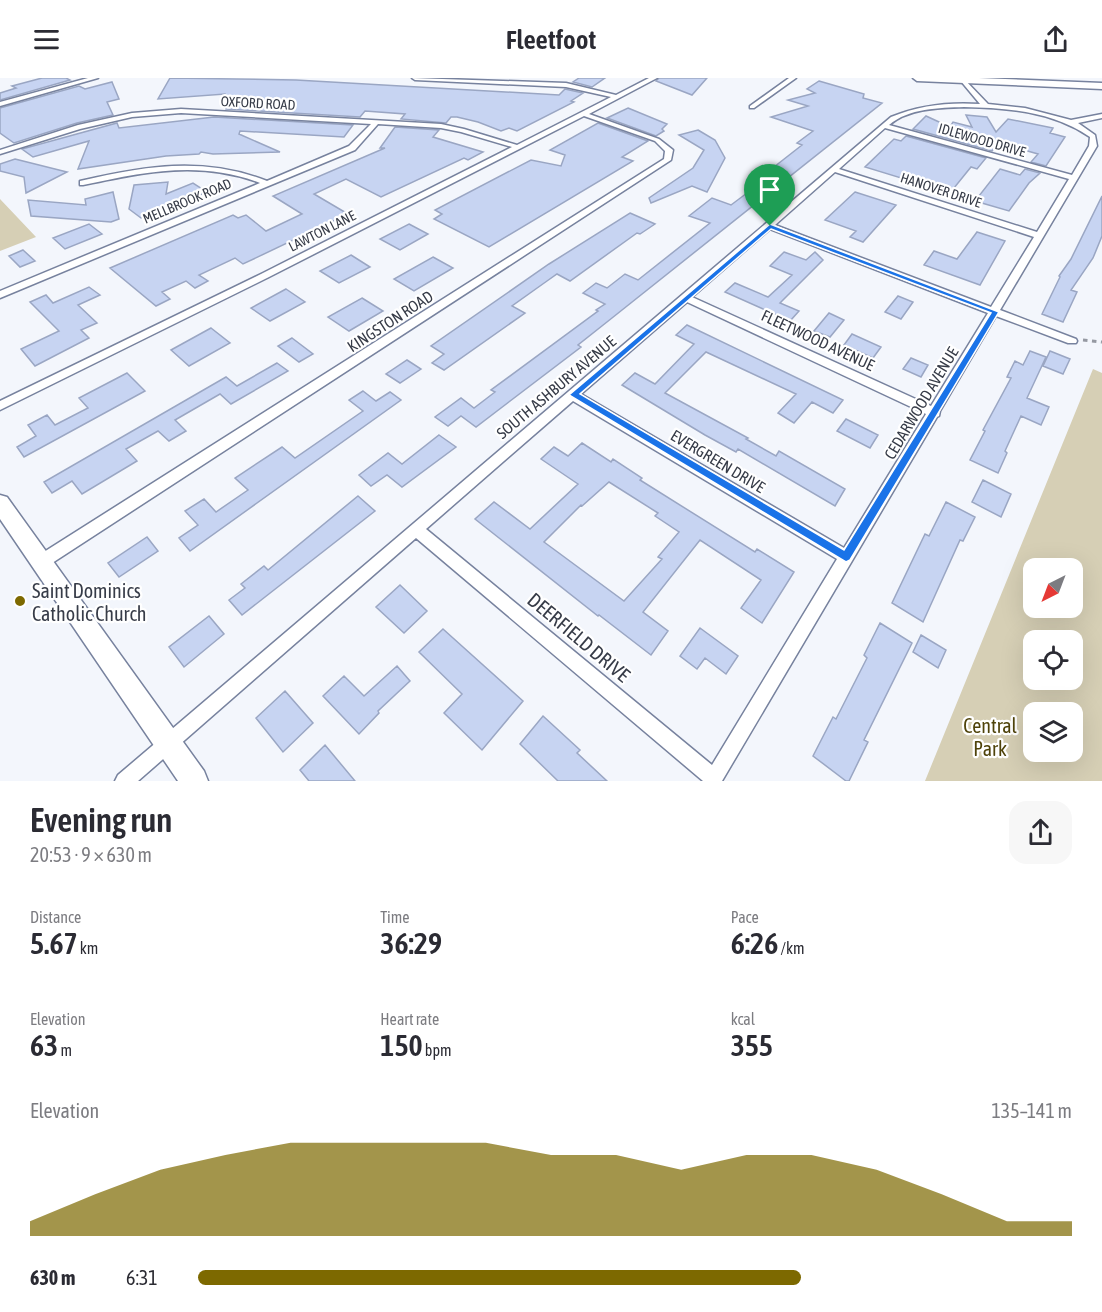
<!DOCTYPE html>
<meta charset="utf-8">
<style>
body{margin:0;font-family:"Asap Condensed",sans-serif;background:#f7f7f7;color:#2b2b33;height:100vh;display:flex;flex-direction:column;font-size:22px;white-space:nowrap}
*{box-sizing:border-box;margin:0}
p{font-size:20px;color:#7c7c81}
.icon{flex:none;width:33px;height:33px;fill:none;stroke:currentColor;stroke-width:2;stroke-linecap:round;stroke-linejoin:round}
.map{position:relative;height:703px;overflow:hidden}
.panel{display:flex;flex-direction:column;background:#fff;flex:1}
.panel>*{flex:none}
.needle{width:39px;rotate:222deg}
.fabs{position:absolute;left:1023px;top:480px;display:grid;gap:12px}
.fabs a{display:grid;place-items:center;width:60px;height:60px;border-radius:12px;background:#fff;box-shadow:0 6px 24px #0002;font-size:30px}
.pin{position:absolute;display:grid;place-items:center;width:51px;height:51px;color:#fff;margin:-62px -26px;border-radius:50% 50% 50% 0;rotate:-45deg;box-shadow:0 0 6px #0007}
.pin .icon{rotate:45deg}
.round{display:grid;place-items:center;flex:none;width:63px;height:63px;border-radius:18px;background:#f7f7f7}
.summary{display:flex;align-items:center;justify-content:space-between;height:102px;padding:0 30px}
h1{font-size:33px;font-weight:600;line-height:45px}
.figures{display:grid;grid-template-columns:repeat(3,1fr);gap:9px;height:102px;padding:6px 30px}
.figures div{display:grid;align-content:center}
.figures b{font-size:30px;font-weight:600}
.figures small{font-size:16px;font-weight:400}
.figures p{font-size:16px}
.chart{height:168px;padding:12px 30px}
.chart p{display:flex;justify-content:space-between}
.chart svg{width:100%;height:108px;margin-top:6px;fill:#7d6900;opacity:.7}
ul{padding:0 30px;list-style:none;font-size:20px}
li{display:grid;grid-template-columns:96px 72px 1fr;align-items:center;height:45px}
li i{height:15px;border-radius:8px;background:#7d6900}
header{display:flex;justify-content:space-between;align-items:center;height:78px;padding:0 30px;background:#fff;font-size:27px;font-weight:600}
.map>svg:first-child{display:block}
.green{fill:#d6cfb5;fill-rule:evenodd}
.building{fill:#c7d4f2;stroke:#9aa6c3;stroke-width:1.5;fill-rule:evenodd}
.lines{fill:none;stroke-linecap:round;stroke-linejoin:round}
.street-casing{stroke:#77829e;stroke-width:3}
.secondary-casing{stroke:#77829e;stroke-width:3}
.path{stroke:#9599a2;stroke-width:3;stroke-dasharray:4.5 4.5;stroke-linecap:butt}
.street{fill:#fff;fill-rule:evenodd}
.secondary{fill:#fff;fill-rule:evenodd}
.route{fill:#1a73e8;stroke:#fff;stroke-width:1.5;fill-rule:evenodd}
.poi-dot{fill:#7d6900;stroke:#fff;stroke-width:2}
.labels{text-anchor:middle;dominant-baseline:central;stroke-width:4.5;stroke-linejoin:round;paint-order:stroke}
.far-street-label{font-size:14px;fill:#373c48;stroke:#fff}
.street-label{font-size:16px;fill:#373c48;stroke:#fff}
.near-poi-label{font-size:20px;fill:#373c48;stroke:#fff;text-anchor:start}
.near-street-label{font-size:20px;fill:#373c48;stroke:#fff}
.near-park-label{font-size:20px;fill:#4f430a;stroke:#fff}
</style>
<header><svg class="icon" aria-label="menu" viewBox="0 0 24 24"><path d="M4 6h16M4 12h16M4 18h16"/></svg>Fleetfoot<svg class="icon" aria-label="share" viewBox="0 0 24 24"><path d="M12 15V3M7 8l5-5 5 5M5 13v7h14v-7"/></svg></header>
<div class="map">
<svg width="1102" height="703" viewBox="0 0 1102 703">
<rect width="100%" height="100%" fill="#f3f6fc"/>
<path class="green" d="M0 121 36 159 0 173Z
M1093 291 1102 295V703H925ZM1034 490H1072V530H1034ZM1034 562H1072V602H1034ZM1034 634H1072V674H1034Z"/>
<path class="building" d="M42 0H66L70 2 0 22V15L16 10 12 8Z
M170 0 296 2 559 17 565 11 583 15 571 23 574 24 517 53 509 50 501 53 478 44 457 39H451L446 45 401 41 405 36 365 33 360 39 226 31 225 16 158 21Z
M579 0H605L592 9 573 4Z
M659 0H707L692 17 656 3Z
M819 3 864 16 863 20 882 25 612 240 578 267 581 269 476 349 461 338 448 348 435 339 461 320 474 330 495 314 491 312 598 233 596 232 605 226 583 215 596 205 607 210 625 196 638 202 710 145 689 138 712 120 731 127 755 109 751 107 802 67 797 65 813 53 771 39 808 28 788 22 815 15 807 11Z
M112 4 119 21 107 24 113 37 77 45 14 65 0 55V30L79 8 85 11Z
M628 30 667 46 662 51 664 53 656 58 607 40Z
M966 37 987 39 996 54 1008 41 1053 50 1050 55 1065 59 1046 88 1031 84 1038 76 999 65 992 73 913 51 926 38 950 49 953 44 972 49Z
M214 39 353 47 344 59 240 53 239 56 280 74 213 76 201 74 199 76 166 78 78 91 89 63 33 79 22 71 117 45 119 50Z
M598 45 648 63 622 79 633 83 489 169 434 141 442 136 435 132 531 82 561 88 565 77 550 72Z
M395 49 439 52 433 59 483 74 468 82 464 80 381 119 346 101 314 116 348 136 243 186 235 180 199 197 208 203 195 210 186 203 162 214 170 221 156 228 110 190 233 137 238 140 246 137 266 153 302 136 273 118 385 70H380Z
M698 52 715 62 725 80 707 114 692 108 651 125 649 120 693 90 704 72 679 57Z
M906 58 986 80 977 91 971 89 950 115 865 89 894 61 901 63Z
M15 81 67 94 26 115 24 99 0 93V86Z
M1000 91 1020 97 1025 91 1040 95 1029 105 1009 133 975 123Z
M168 104 166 116 193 105 207 114 141 140 129 131 134 107Z
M113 114 119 141 111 144 31 138 28 122 86 127 85 121Z
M855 114 896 127 863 164 850 159 856 153 825 142Z
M1102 118V158L1093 180 1071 212 1077 214 1063 244 1042 236 1060 199 1059 198 1071 181Z
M630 135 655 146 640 156 637 155 570 203 557 196 547 203 512 228 525 235 444 292 432 285 444 276 431 268 549 186Z
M89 146 102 156 65 171 53 160Z
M409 146 428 156 400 172 380 161Z
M977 154 1005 163 980 207 924 187 934 173 957 181Z
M23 172 35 183 20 189 9 178Z
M784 174 806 182 815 174 823 182 780 225 799 233 790 243 725 214 735 205 768 219 792 197 770 188Z
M351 177 370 189 339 205 320 193Z
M433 179 453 190 414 213 394 201Z
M89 209 100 217 78 227 97 245 81 252 89 260 35 288 21 271 59 253 30 224 46 217 53 225Z
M286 211 305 224 270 243 251 230Z
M898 218 913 224 901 241 885 234Z
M362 220 383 233 349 253 328 239Z
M829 235 844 242 830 259 814 253Z
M687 247 843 322 833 335 812 324 794 345 778 335 796 316 706 274 665 315 748 360 746 361 776 378 779 373 845 411 835 428 738 371 736 374 705 357 622 307 635 295 655 306 694 266 676 257Z
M211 250 230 265 189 288 171 272Z
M852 256 881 269 873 280 844 267Z
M292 260 313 276 299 284 278 268Z
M1030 273 1046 279 1027 320 1049 329 1041 347 1021 338 1005 373 1007 375 998 395 970 382 985 353 983 352 1011 300 1007 299 1015 283 1023 287Z
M1050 273 1070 281 1063 296 1043 288Z
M911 280 928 287 921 299 903 291Z
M407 282 421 291 400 305 386 296Z
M277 285 288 293 231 326 220 316 175 342 186 353 169 363 158 353 126 371 137 383 82 416 72 403 52 415 44 404 226 299 237 308Z
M127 295 145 313 24 379 17 369 36 358 28 347 47 337 55 347 88 330 79 320Z
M363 313 376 323 390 314 401 322 190 473 179 460 198 447 185 433 204 421 216 434 248 412 235 400 282 369 295 380 363 333 349 322Z
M846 341 878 357 870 370 837 353Z
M439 357 456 369 402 409 387 397 371 408 359 397 388 375 402 386Z
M582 365 611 384 613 381 642 400 640 402 755 474 757 471 794 494 762 545 741 530 761 502 700 462 643 534 668 553 651 577 599 537 598 538 475 441 494 424 530 451 578 406 541 381 554 369 568 378ZM609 404 658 435 655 438 679 454 658 479 662 481 624 523 544 464 581 427 582 428Z
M983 402 1011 416 1001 439 972 424Z
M358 418 375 433 242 537 229 522 245 510 241 506 264 488 268 492Z
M946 424 975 439 963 463 960 462 923 544 892 525 925 456 929 458Z
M147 459 158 473 119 499 108 485Z
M400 507 427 533 404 555 376 529Z
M209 538 224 556 184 589 169 569Z
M880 545 912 565 864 662 868 664 849 703H846L813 678 833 639 836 641 867 580 864 577Z
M700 550 738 578 726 596 705 580 697 591 680 578Z
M443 551 523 623 482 672 444 635 462 616 419 574Z
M921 557 946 572 938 590 913 574Z
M397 588 410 603 378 633 379 635 359 656 323 618 344 598 364 618Z
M285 613 313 645 283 674 256 640Z
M543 638 580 672 577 675 607 703H558L520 666Z
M325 667 355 703H309L300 692Z"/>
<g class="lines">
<defs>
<path id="street" d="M88 0H98L0 28V24Z
M412 0 566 5 616 17 649 0H657L589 36 659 61 673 72 671 82 46 489 41 490 36 489 34 484 36 479 664 81 665 73 655 63 584 38 269 199 0 332V323L263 195 512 69 461 54 441 50 378 46 355 72 0 220V213L260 105C200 82 145 94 83 107H80V103C145 88 203 78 267 103L349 68 371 46 181 35 132 39 80 51 0 76V72L78 47 132 35 181 31 441 46 464 51 517 67 611 19 566 9 415 2Z
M789 0H796L754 30H750V28Z
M963 0 988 26 1025 30 1071 42 1102 36V40L1078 45 1095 57 1097 68 1000 232 1076 261 1077 263 1076 265H1068L996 238 940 333 939 338 937 339 722 703H703L416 460 138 703H115L118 697 891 39C920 27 949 24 980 26L960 2ZM964 29C1007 30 1052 33 1090 59L1089 68 1072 97 889 47C909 30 939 30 964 29ZM885 50 1069 101 1037 154 839 91ZM835 94 1034 159 991 229 775 147ZM770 151 988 235 931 328 692 219ZM687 224 926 336 844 470 581 316ZM573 323 837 481 712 687 426 451Z"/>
<path id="secondary" d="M913 0H979L1102 5V11L917 3Z
M0 417 7 419 204 693 208 703H178L0 441Z"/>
</defs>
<use href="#street" class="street-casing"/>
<use href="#secondary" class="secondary-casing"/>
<path class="path" d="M1083 262 1102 264"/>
<use href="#street" class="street"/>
<use href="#secondary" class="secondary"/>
</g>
<path class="route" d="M770 146 999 234 850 482 846 484 569 317ZM771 151 991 235 844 472 580 316Z"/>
<circle class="poi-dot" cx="20" cy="523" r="6"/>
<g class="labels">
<g class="far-street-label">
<text transform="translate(258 25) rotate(3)">OXFORD ROAD</text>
<text transform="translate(982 62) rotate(16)">IDLEWOOD DRIVE</text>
<text transform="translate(941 112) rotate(18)">HANOVER DRIVE</text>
<text transform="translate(187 123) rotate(-23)">MELLBROOK ROAD</text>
<text transform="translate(322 153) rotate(-27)">LAWTON LANE</text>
</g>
<g class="street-label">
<text transform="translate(390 243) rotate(-33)">KINGSTON ROAD</text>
<text transform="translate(818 262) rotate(25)">FLEETWOOD AVENUE</text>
<text transform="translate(556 309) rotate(-40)">SOUTH ASHBURY AVENUE</text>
<text transform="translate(921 325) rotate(-59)">CEDARWOOD AVENUE</text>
<text transform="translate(718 383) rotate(31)">EVERGREEN DRIVE</text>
</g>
<g class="near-poi-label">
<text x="32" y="512">Saint Dominics<tspan x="32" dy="23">Catholic Church</tspan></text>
</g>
<g class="near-street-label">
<text transform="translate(579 559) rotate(40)">DEERFIELD DRIVE</text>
</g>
<g class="near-park-label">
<text x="990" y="647">Central<tspan x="990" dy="23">Park</tspan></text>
</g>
</g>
</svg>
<div class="fabs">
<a><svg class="needle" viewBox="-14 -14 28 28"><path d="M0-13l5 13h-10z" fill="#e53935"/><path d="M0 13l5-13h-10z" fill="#7c7c81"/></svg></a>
<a><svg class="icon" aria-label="locate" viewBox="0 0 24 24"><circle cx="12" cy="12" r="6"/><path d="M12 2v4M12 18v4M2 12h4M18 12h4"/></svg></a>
<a><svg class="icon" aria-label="layers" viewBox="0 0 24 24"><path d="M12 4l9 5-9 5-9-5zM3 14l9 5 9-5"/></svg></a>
</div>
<div class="pin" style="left:770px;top:148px;background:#1e9e55"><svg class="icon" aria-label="arrive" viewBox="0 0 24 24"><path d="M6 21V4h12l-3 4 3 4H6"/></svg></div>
</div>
<section class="panel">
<div class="summary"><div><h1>Evening run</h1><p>20:53 · 9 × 630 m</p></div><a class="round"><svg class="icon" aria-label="share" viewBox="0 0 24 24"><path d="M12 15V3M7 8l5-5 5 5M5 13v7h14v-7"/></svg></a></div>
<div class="figures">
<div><p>Distance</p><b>5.67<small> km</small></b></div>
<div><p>Time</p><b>36:29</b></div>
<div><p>Pace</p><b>6:26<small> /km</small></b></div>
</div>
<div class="figures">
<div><p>Elevation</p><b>63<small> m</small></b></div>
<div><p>Heart rate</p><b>150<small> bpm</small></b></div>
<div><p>kcal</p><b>355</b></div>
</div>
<div class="chart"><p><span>Elevation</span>135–141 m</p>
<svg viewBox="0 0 160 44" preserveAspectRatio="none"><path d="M0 44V38L10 27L20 17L30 11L40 6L50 6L60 6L70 6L80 11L90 11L100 17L110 11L120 11L130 17L140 27L150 38L160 38V44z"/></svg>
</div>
<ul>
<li><b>630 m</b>6:31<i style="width:69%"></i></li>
</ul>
</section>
